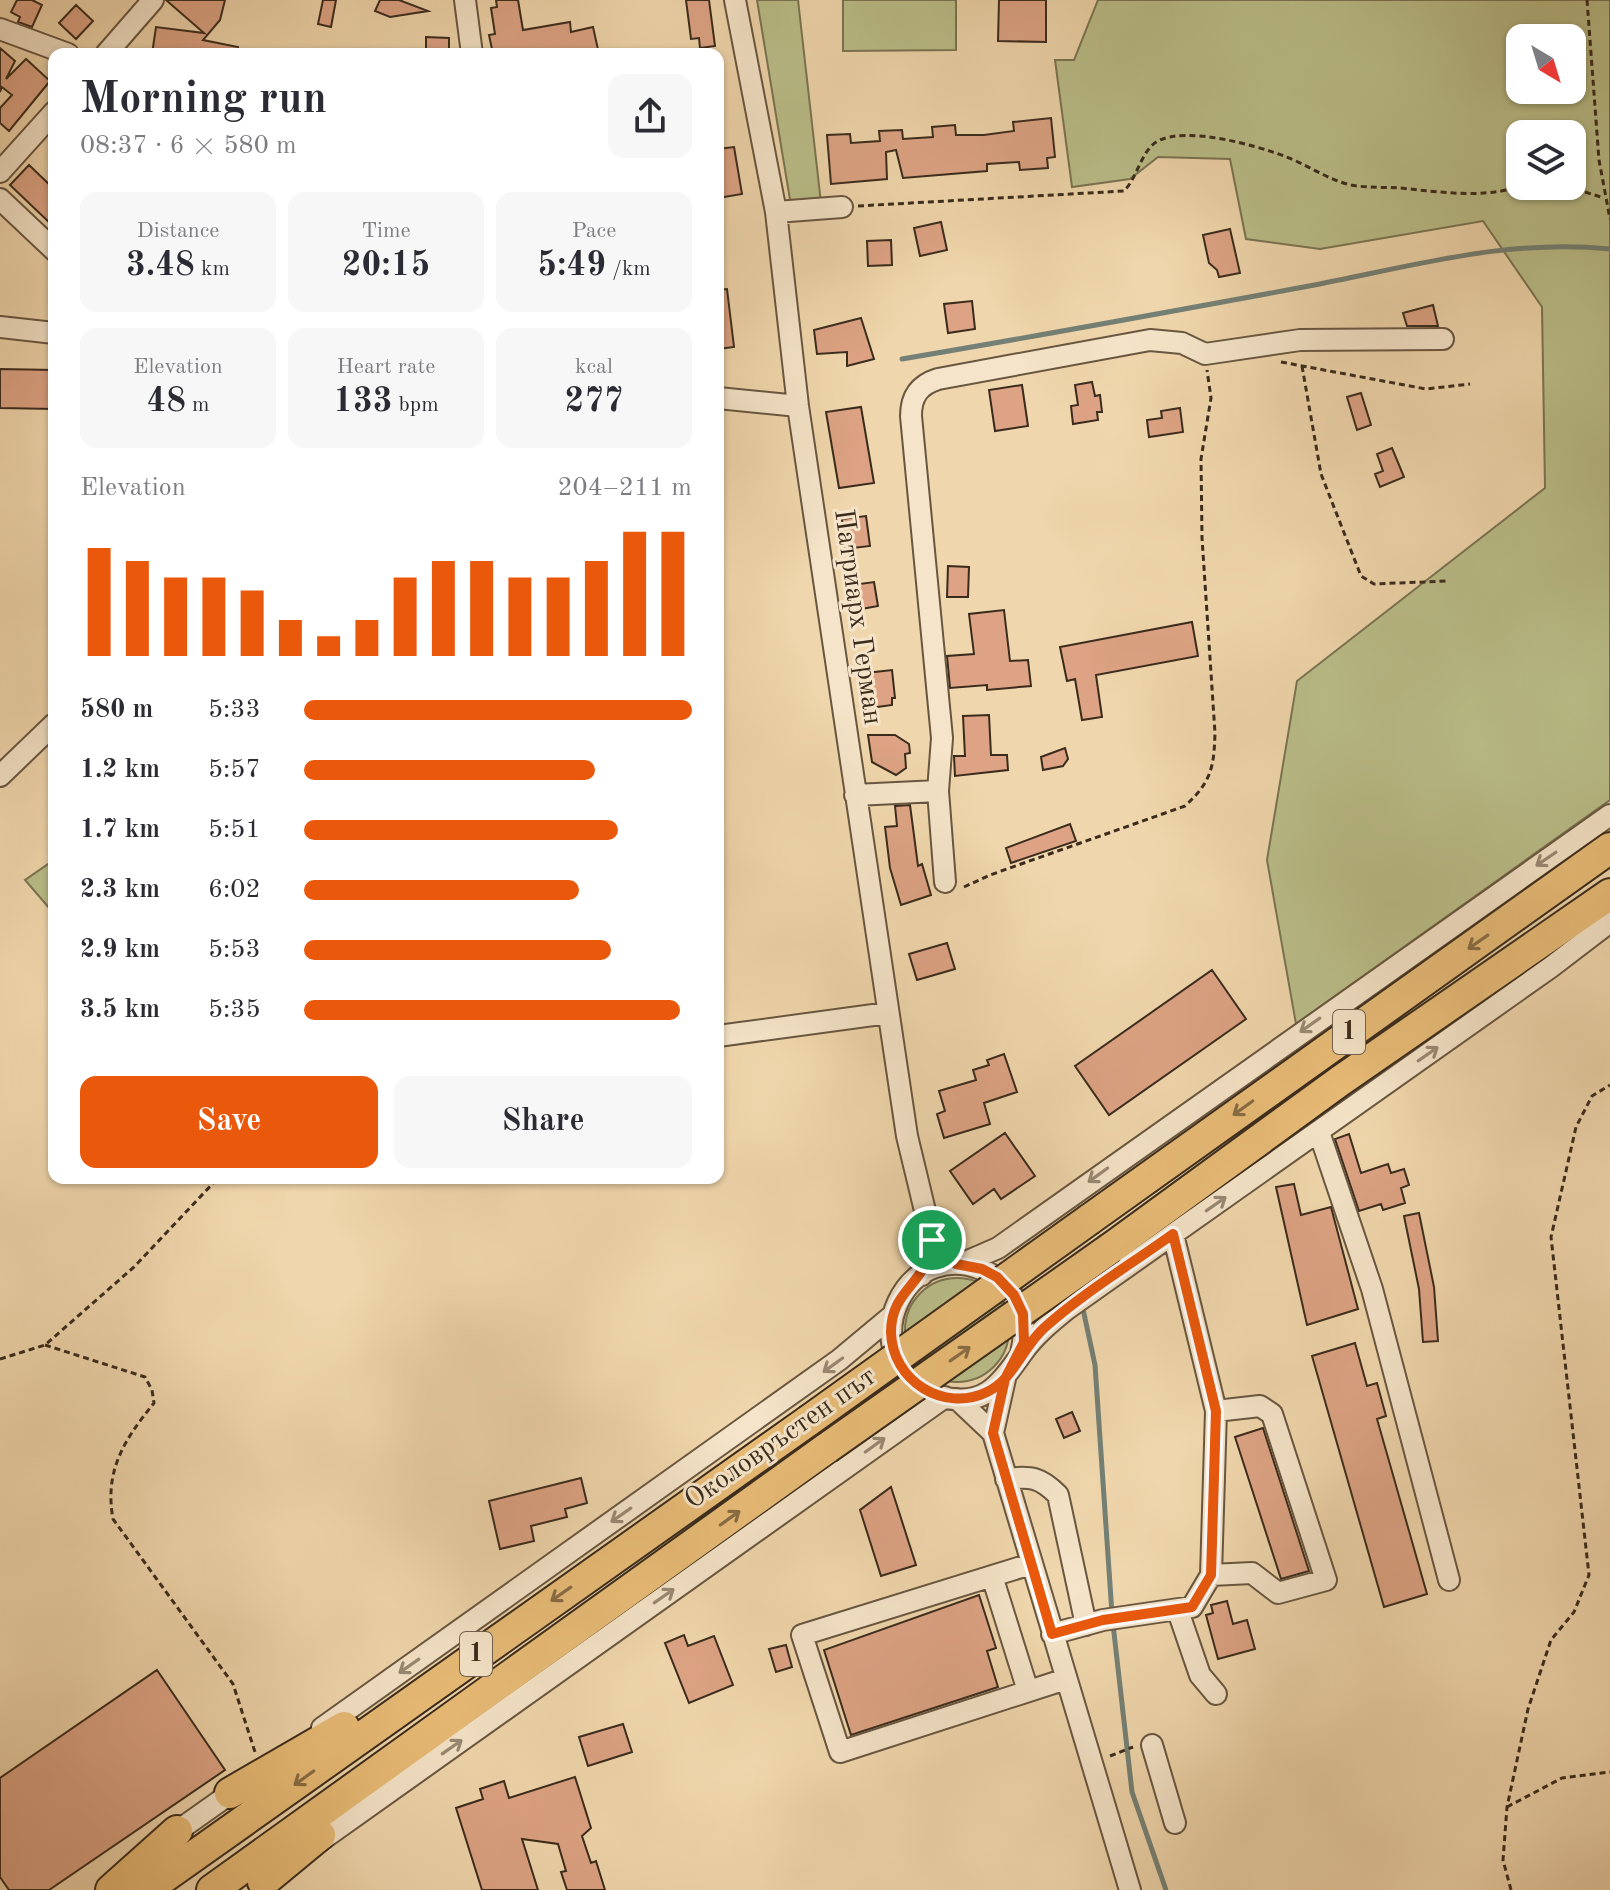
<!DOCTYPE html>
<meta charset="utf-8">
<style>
body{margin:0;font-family:"Old Standard TT",serif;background:#f7f7f7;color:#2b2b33;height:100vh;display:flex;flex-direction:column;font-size:30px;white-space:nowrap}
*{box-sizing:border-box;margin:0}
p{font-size:26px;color:#7c7c81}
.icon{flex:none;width:44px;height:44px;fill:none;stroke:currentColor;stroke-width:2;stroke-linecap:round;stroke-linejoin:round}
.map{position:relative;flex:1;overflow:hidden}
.side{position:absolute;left:48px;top:48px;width:676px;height:1136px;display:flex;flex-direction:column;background:#fff;border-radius:16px;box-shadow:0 2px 6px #0004}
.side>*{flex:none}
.needle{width:52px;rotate:142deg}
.fabs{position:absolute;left:1506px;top:24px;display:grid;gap:16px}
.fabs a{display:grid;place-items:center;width:80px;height:80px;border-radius:16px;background:#fff;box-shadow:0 2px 6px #0004;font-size:40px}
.pin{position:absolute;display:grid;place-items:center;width:68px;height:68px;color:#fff;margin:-34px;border:4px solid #fff;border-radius:50%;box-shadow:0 2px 8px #0007}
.round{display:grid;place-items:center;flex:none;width:84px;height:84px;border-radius:16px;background:#f7f7f7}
.overview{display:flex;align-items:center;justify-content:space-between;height:136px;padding:0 32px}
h1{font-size:44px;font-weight:700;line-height:60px}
.figures{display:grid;grid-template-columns:repeat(3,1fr);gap:12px;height:136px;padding:8px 32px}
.figures div{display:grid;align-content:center;border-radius:16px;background:#f7f7f7;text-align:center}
.figures b{font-size:34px;font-weight:700}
.figures small{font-size:22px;font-weight:400}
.figures p{font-size:22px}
.chart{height:224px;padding:16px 32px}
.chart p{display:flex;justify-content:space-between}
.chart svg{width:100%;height:144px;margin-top:8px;stroke:#ea580c;stroke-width:6}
.primary-button{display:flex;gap:16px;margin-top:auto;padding:16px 32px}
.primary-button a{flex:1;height:92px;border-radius:16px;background:#ea580c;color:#fff;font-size:32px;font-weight:700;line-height:92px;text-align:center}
.primary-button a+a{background:#f7f7f7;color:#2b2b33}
ul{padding:0 32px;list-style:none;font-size:26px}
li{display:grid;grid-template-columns:128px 96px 1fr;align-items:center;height:60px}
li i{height:20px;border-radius:10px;background:#ea580c}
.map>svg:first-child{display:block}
.green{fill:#babe89;stroke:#7a7452;stroke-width:2;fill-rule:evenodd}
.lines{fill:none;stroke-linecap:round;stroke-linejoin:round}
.stream{stroke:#748075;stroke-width:5}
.building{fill:#dda384;stroke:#3a2b1c;stroke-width:2}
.minor-casing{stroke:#685640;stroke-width:24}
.highway-casing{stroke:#3a2b1c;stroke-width:34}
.path{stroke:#3a2b1c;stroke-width:3;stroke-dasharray:6 4;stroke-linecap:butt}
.minor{stroke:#f5e4c9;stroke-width:20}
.highway{stroke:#e8bb76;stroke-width:30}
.highway-bridge-casing{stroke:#3a2b1c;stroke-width:34;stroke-linecap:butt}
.highway-bridge{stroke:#e8bb76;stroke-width:30}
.oneway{stroke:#988872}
.oneway2{stroke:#886c44}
.route-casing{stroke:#fff;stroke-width:16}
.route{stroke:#ea580c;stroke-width:10}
.labels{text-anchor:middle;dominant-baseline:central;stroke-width:6;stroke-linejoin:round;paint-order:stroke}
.shield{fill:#f5e4c9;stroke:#726250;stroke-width:2}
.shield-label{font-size:26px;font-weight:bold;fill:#3a2b1c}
.street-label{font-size:28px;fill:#3a2b1c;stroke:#f5e4c9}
</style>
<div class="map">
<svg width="1610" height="1890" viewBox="0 0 1610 1890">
<rect width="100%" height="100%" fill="#f0d6ac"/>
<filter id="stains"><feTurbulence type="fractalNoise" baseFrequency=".0025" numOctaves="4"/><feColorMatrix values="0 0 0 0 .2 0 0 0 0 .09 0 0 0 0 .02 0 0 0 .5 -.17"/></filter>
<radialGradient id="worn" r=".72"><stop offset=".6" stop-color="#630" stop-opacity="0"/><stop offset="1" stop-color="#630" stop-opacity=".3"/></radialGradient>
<path class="green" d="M757 0H798L821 203 791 206Z
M843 0H956V50L843 51Z
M1098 0H1610V800L1296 1024 1267 860 1297 681 1545 488 1542 307 1483 221 1320 249 1246 239 1230 159 1158 157 1130 179 1072 187 1055 60H1074ZM1520 38H1572V90H1520ZM1520 134H1572V186H1520Z
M54 860V905L50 909 25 880Z
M905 1330a52 52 0 1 1 104 0a52 52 0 1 1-104 0Z"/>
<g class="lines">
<path class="stream" d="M902 359C1038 336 1174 311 1309 286 1410 267 1507 238 1610 249
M1083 1309 1095 1365 1112 1614
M1113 1624 1132 1792 1166 1890"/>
</g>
<path class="building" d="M17 0H32L42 5 32 27 18 22 20 17 11 12Z
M166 0H225L220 20 203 40 238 47V54H152L156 27 204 33Z
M323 0H336L331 27 318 24Z
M380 0H399L428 11 390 17 375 11Z
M496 0H518L523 30 570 22 571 32 593 27 599 54H493L489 35 495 34 491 8 497 7Z
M686 0H709L715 46 700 48 699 38 691 39Z
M999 0H1046V42L998 41Z
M76 5 93 21 76 39 59 23Z
M426 37 449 38V54H426Z
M0 48 15 61 6 79 26 59 50 81 9 131 0 123V108L12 95 2 87 0 92Z
M1051 118 1055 157 1047 158 1048 168 1020 170 1019 162 987 164V171L903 178 896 150 886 152 887 179 831 184 827 135 850 134 851 143 880 141 879 131 902 130 903 139 933 137 932 127 955 125 956 135H984L1014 131 1013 122Z
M734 147 742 194 718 198V149Z
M29 165 54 189V227L10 185Z
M941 222 947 250 920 256 914 228Z
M1230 229 1240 273 1219 277 1217 270 1209 263 1203 235Z
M891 240 892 265 868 266 867 241Z
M727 289 734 347 718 349V290Z
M972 301 975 329 948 333 944 304Z
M1433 305 1438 326H1407L1403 313Z
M861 318 874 359 847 366V352L817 354 814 330Z
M0 369 54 370V409L0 408Z
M1092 382 1095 396 1100 395 1102 412H1097L1098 420 1073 424 1071 406 1078 405 1075 385Z
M1022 385 1028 426 995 431 989 390Z
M1361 393 1371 425 1357 430 1347 397Z
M861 407 874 483 839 488 826 412Z
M1180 408 1183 432 1149 437 1147 420 1162 418 1161 411Z
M1392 448 1404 477 1380 487 1375 474 1383 471 1377 454Z
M866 516 870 546 845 549 842 519Z
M948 566 969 567 968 597H947Z
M874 582 878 606 856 610 852 585Z
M1004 610 1010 661 1028 660 1031 686 987 690V685L950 688 947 656 974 654 969 614Z
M1192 622 1198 656 1096 675 1102 717 1082 720 1075 679 1067 681 1060 647Z
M892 670 895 698H892V705L870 708 866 673Z
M989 715 991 755H1007L1008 770 955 776 954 756H965L963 716Z
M868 735H895L909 744 910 753 905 754 906 768 896 775 872 762Z
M1065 748 1068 759 1063 766 1043 770 1041 757Z
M910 805 918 866 922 864 931 895 901 905 890 868 885 827 897 826 895 806Z
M1070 824 1076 841 1011 863 1006 848Z
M947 943 955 969 917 980 909 954Z
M1212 970 1246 1019 1109 1115 1075 1066Z
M1004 1054 1017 1092 984 1103 990 1124 944 1138 937 1114 945 1111 939 1091 976 1080 973 1070 989 1065 987 1060Z
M1005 1133 1035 1176 1001 1199 994 1189 973 1204 950 1171Z
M1349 1134 1361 1173 1388 1164 1391 1173 1404 1169 1409 1185 1401 1188 1405 1203 1383 1210 1381 1204 1359 1211 1335 1139Z
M1294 1184 1301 1215 1331 1207 1358 1309 1307 1325 1276 1187Z
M1419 1213 1434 1287 1438 1341 1423 1342 1419 1289 1404 1216Z
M1355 1343 1367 1386 1377 1383 1386 1416 1377 1419 1427 1594 1384 1607 1312 1356Z
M1072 1412 1080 1431 1064 1438 1056 1419Z
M1263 1428 1309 1571 1281 1579 1235 1437Z
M581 1478 587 1503 565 1509 567 1517 531 1526 534 1541 500 1549 489 1501Z
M891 1487 916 1565 881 1576 860 1510Z
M979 1595 996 1648 987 1651 998 1687 851 1735 824 1650Z
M1227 1601 1233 1624 1247 1620 1255 1649 1218 1659 1206 1615 1213 1613 1211 1605Z
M684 1635 688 1646 714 1636 733 1685 689 1703 665 1643Z
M786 1645 792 1667 776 1672 769 1649Z
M157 1670 225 1770 49 1890H9L0 1877V1778Z
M623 1724 632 1752 588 1766 579 1737Z
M575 1777 591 1828 582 1836 591 1863 596 1861 605 1890H567L561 1872 566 1871 558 1844 522 1839 538 1890H482L456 1808 483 1799 480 1789 504 1781 509 1798Z"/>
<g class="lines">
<defs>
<path id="minor" d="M465 0 472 54
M735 0 776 212 798 406 907 1136 932 1240 922 1275
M0 29 68 54
M106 54 153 0
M0 172 54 112
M0 199 54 250
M776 212 842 207
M0 327 54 333
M718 398 798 406
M0 776 54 724
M938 791 945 882
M855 795 938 791 942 738 911 416C911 396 919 385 938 379L1150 340 1182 343 1205 354 1300 340 1443 339
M718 1036 888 1013
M1319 1132 1372 1289 1449 1580
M961 1264 998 1248 1610 815
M1021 1353C1042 1271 933 1228 898 1302 888 1323 889 1347 901 1367 910 1381 923 1391 939 1396 985 1410 1001 1382 1023 1352 1035 1335 1051 1322 1067 1309L1551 967 1610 922
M1005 1379 993 1433 1130 1890
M957 1399 993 1433
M1006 1479C1031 1476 1040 1477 1058 1495L1086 1625
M1031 1564 802 1635 840 1752 1066 1679
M1211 1575 1252 1573 1278 1593 1326 1580 1272 1414 1260 1406 1216 1411
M992 1576 1028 1691
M1178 1611 1200 1675 1216 1694
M1052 1634 1103 1620 1192 1607 1211 1575 1216 1411 1173 1234
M322 1728 839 1360 893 1315
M1152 1745 1175 1823
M169 1837 241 1786
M313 1846 945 1397"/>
<path id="highway" d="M1090 1219 1610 848
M1111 1248 1340 1081 1610 894
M230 1793 344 1727
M263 1882 320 1835
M111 1890 177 1831
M146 1890 808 1421
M212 1890 827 1448"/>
</defs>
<use href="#minor" class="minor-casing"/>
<use href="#highway" class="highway-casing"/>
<path class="path" d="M1587 0 1599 160 1610 219
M1566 186 1604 198
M858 206 1124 191C1138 177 1141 150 1158 141 1186 126 1255 145 1284 156 1306 164 1328 180 1351 185 1367 188 1384 187 1400 188 1442 192 1481 199 1522 186
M1281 362 1426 389 1470 384
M1302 366 1321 474 1361 576 1374 584 1447 581
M964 887 990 875 1185 806C1211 782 1214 768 1215 733L1202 538 1201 459 1211 398 1207 370
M45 1345 145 1377 152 1390 154 1403C125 1439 104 1470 113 1519L233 1684 255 1752
M0 1359 45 1345 134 1267 218 1178
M1110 1756 1133 1747
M1507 1807 1562 1778 1610 1772
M1511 1890 1503 1860 1507 1807 1528 1709 1551 1640 1574 1612 1589 1575 1551 1237 1576 1127 1592 1096 1610 1085"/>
<use href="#minor" class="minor"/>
<use href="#highway" class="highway"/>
<defs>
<path id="highway-bridge" d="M808 1421 1090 1219
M827 1448 1111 1248"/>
</defs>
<use href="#highway-bridge" class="highway-bridge-casing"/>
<use href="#highway-bridge" class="highway-bridge"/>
</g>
<defs><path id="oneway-shaft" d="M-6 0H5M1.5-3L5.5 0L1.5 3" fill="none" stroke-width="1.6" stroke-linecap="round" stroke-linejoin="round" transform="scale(2)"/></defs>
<g class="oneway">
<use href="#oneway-shaft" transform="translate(1546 859) rotate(146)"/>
<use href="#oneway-shaft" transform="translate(1310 1025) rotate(145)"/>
<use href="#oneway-shaft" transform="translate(1428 1054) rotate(-35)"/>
<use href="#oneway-shaft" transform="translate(1098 1175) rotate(144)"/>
<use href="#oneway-shaft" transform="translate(1216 1204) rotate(-35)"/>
<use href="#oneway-shaft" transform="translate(833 1365) rotate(144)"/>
<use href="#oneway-shaft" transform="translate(875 1445) rotate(-36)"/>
<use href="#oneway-shaft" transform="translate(621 1515) rotate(145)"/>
<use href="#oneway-shaft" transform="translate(664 1596) rotate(-35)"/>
<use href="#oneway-shaft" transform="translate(409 1666) rotate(145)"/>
<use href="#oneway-shaft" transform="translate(452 1747) rotate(-35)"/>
</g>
<g class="oneway2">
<use href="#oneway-shaft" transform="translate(1478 942) rotate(145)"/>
<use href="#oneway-shaft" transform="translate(1243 1108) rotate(144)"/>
<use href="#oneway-shaft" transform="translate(960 1354) rotate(-35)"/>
<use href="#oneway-shaft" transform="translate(730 1518) rotate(-36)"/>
<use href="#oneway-shaft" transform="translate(561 1594) rotate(145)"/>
<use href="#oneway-shaft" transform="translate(304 1778) rotate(144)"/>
</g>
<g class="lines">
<defs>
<path id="route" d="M932 1240 956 1264 982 1269 997 1277 1014 1295 1023 1314 1024 1342 1005 1379 993 1433 1052 1634 1103 1620 1192 1607 1211 1575 1216 1411 1173 1234C1130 1265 1083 1293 1044 1328 1022 1348 1014 1379 987 1392 944 1413 892 1381 891 1332 891 1288 928 1285 932 1240"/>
</defs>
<use href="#route" class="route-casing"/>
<use href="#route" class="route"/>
</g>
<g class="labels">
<g class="shield">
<rect x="1333" y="1010" width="32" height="44" rx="6"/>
<rect x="460" y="1632" width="32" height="44" rx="6"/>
</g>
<g class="shield-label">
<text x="1349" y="1032">1</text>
<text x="476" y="1654">1</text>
</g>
<g class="street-label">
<text transform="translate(857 617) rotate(82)">Патриарх Герман</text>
<text transform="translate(781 1439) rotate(-35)">Околовръстен път</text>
</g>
</g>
<rect width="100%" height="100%" filter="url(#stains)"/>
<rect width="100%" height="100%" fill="url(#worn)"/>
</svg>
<div class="fabs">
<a><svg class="needle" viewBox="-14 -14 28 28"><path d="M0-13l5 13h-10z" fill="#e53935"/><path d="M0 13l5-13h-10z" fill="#7c7c81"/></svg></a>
<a><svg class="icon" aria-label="layers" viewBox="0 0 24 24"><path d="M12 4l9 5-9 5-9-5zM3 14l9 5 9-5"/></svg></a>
</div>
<div class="pin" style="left:932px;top:1240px;background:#1e9e55"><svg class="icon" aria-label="arrive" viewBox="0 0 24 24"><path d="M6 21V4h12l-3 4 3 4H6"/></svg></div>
<section class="side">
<div class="overview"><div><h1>Morning run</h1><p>08:37 · 6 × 580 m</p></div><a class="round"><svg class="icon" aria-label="share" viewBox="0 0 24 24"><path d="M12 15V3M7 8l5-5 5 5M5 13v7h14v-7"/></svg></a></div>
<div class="figures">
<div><p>Distance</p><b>3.48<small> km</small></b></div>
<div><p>Time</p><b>20:15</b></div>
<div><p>Pace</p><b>5:49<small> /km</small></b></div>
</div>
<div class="figures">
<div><p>Elevation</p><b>48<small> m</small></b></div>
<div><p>Heart rate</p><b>133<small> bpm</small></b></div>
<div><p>kcal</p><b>277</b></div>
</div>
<div class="chart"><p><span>Elevation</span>204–211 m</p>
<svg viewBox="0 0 160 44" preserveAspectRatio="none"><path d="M5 44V11M15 44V15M25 44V20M35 44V20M45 44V24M55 44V33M65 44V38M75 44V33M85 44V20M95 44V15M105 44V15M115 44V20M125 44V20M135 44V15M145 44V6M155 44V6"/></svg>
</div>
<ul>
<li><b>580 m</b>5:33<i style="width:100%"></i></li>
<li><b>1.2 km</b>5:57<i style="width:75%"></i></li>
<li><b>1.7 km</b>5:51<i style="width:81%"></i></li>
<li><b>2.3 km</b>6:02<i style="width:71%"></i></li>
<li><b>2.9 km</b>5:53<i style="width:79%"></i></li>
<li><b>3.5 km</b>5:35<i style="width:97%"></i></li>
</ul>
<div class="primary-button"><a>Save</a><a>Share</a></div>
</section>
</div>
